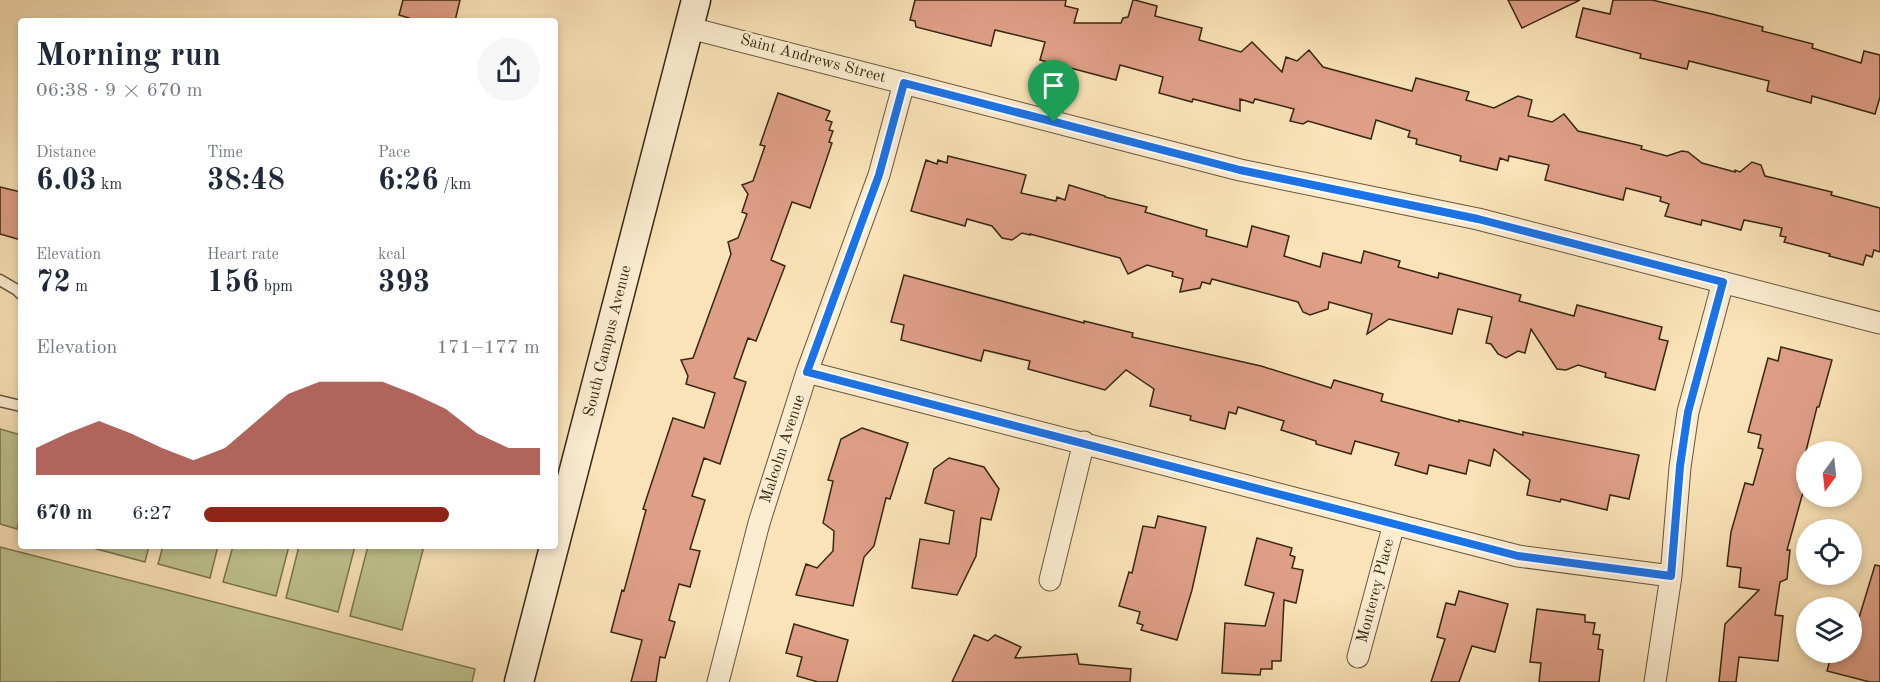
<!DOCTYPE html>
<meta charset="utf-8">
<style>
body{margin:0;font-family:"Old Standard TT",serif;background:#f6f6f7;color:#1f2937;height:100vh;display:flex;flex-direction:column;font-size:22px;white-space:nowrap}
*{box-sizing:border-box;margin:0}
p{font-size:20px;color:#747a83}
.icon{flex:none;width:33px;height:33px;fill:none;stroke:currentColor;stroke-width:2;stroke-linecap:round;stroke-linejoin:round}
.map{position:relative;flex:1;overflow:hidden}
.drawer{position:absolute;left:18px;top:18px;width:540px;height:531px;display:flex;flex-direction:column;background:#fff;border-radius:6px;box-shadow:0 3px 9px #0003}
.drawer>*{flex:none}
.needle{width:39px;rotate:195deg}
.tools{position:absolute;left:1796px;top:441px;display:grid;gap:12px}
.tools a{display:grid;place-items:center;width:66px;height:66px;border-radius:50%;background:#fff;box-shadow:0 3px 9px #0003;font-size:30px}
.pin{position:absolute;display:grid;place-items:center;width:51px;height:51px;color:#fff;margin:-62px -26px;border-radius:50% 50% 50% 0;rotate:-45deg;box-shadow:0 0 6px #0007}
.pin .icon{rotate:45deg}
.round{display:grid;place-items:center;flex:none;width:63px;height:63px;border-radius:32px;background:#f6f6f7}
.summary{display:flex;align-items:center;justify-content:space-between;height:102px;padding:0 18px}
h1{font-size:33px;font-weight:700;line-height:45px}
.metrics{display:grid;grid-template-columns:repeat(3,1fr);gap:9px;height:102px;padding:6px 18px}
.metrics div{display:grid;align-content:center}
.metrics b{font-size:30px;font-weight:700}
.metrics small{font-size:16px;font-weight:400}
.metrics p{font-size:16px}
.chart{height:168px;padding:12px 18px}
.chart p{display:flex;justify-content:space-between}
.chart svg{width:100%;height:108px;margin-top:6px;fill:#8f2418;opacity:.7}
ul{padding:0 18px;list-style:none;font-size:20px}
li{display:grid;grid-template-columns:96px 72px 1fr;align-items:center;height:45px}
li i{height:15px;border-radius:8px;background:#8f2418}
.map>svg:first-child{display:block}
.green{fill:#bfc38e;stroke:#7c7550;stroke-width:1.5}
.building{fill:#df9f87;stroke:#382713;stroke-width:1.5}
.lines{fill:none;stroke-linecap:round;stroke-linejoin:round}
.lane-casing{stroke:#68563c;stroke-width:13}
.street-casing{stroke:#68563c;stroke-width:23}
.secondary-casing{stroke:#382713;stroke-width:31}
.lane{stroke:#fcedd1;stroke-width:10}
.street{stroke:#fcedd1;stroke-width:21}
.secondary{stroke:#fcedd1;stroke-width:28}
.route-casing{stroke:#fff;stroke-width:12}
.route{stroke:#1a73e8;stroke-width:8}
.labels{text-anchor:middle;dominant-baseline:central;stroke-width:5;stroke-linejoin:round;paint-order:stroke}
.street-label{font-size:16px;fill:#382713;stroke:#fcedd1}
</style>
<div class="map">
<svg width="1880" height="682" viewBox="0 0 1880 682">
<rect width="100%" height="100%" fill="#fae3b8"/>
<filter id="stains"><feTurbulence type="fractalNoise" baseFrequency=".00333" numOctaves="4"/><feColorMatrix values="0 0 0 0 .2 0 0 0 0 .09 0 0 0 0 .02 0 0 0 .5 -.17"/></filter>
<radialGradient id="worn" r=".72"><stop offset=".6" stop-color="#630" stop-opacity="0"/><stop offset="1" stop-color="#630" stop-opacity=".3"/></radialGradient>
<path class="green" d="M0 429 21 435V513L17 529 0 524Z
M94 546H149L145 562 93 548Z
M163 546H218L210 578 158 564Z
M233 546H289L276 596 223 582Z
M299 546H355L338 612 286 598Z
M368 546H424L402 630 350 616Z
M0 547 475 669 472 682H0Z"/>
<path class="building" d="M403 0H460L455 21H408L409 18 399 15Z
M915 0H1066L1065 6 1078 9 1074 23H1121L1123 18 1128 17 1133 0H1135L1157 6 1155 16 1202 28 1199 40 1241 52 1252 42 1282 72 1286 57 1297 61 1309 50 1323 67 1412 91 1416 78 1469 92 1466 100 1494 108 1518 96 1532 100 1528 116 1552 122 1564 114 1578 131 1642 146 1641 149 1667 156 1682 151 1688 152 1702 163 1735 172V170L1740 172 1752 162 1761 165 1765 176 1832 192 1831 195 1880 208V252L1874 250 1872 257 1866 255 1863 265 1829 256 1830 254 1784 242 1786 237 1780 236 1782 228 1744 220 1741 230 1702 220 1701 225 1665 216 1669 204 1660 201 1661 197 1626 188 1623 200 1545 180 1549 165 1509 156 1508 161 1500 158 1497 170 1460 161 1461 156 1416 144 1417 139 1408 137 1410 131 1376 120 1371 139 1308 121 1303 124 1290 121 1294 109 1255 99 1253 103 1240 99V111L1193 99 1192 102 1159 93 1163 77 1120 65 1116 80 1040 60 1045 42 995 30 991 46 916 27 915 21 910 20Z
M1508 0H1580L1522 28Z
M1613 0H1652L1712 14 1763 27 1762 31 1813 44 1812 48 1861 63 1864 51 1880 55V97L1875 114 1812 96 1811 103 1767 91 1769 81 1689 61 1687 69 1640 58 1641 54 1576 37 1583 8 1610 14Z
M778 93 830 111 826 120 832 122 829 130 833 131 829 142 832 143 810 208 792 202 771 260 785 266 756 341 748 338 734 378 746 382 720 464 704 458 692 496 705 500 690 549 700 551 690 587 679 584 669 620 675 622 665 658 660 657 656 682H631L642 640 611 632 622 590 624 591 646 510 643 509 673 418 704 428 715 393 686 384 688 376 681 360 693 358 731 254 728 242 738 238 747 214 742 212 748 194 742 185 753 181 765 146 760 145Z
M948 156 1026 175 1021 193 1056 201 1057 197 1065 200 1069 185 1105 196V197L1147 207 1145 212 1207 230 1206 236 1247 247 1252 226 1289 236 1284 256 1320 267 1323 253 1361 263 1364 251 1400 261 1398 267 1438 278 1439 273 1521 295 1519 301 1574 316 1577 305 1662 327 1659 339 1668 341 1655 390 1605 377 1606 373 1578 365 1566 370 1557 369 1531 329 1525 353 1518 351 1506 358 1498 354 1491 344 1486 343 1492 317 1458 309 1452 334 1389 319 1367 334 1372 314 1329 302 1328 309 1310 315 1303 312 1298 302 1212 279 1210 284 1202 282 1200 288 1180 292 1183 279 1172 276 1173 272 1147 265 1128 274 1120 258 1030 234V235L1022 233 1012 240 1002 238 992 226 967 219 965 226 911 211 926 160 937 164 938 160 947 163Z
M0 187 21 192V240L0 234Z
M904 275 1084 323V321L1133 333 1132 337 1261 366 1331 388 1334 380 1383 394 1381 401 1459 422V420L1523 435V432L1639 455 1629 499 1610 495 1607 510 1561 499 1560 502 1527 495 1530 480 1494 449 1490 466 1469 460 1466 474 1429 465 1427 474 1395 465 1399 453 1355 441 1351 454 1316 444V441L1281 430 1284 421 1238 407 1236 414 1229 412 1225 429 1190 420 1191 416 1150 406 1154 389 1126 370 1105 390 1028 369 1030 361 984 350 981 361 901 340 904 325 891 322Z
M1781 347 1832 360 1819 407H1817L1798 483 1805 485 1787 550H1790L1787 579 1780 582 1775 615 1783 616 1778 661 1739 657 1736 682H1719L1725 624 1759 590 1739 587 1741 568 1727 566 1731 532 1745 483 1753 485 1763 449 1758 448 1761 435 1748 432 1768 358 1778 361Z
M862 428 908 443 890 499 886 498 874 546 864 557 853 606 796 595 806 564 817 568 833 551 834 531 823 523 833 481 828 480 841 439Z
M949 458 984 467 999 489 991 520 981 518 976 556 957 595 912 588 920 539 949 544 954 511 925 503 934 469Z
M1158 516 1206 527 1192 590 1177 640 1141 630 1143 625 1137 623 1140 612 1119 606 1129 572 1132 573 1143 526 1155 528Z
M1257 538 1292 548 1290 555 1295 557 1292 568 1303 570 1296 603 1284 600 1281 661H1272V669H1261L1260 675 1222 673 1225 623 1265 626 1274 593 1245 585Z
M1875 565 1880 566V682H1870L1827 671 1832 652H1851V630L1855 631Z
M1459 591 1508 604 1495 652 1472 646 1459 682H1431L1445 639 1437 637 1446 603 1455 605Z
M1537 609 1585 615V622L1595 623 1593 634 1600 635 1598 649 1603 650 1599 682H1539L1541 663 1530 662Z
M794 624 848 640 837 682H818L797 676 802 657 786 653Z
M974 635 988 641 995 635 1021 647 1015 658 1077 654 1079 664 1131 669 1130 682H952Z"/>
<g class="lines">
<defs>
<path id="lane" d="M0 280 17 290 21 294
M0 401 21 406"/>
<path id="street" d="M690 28 1240 170 1478 219 1880 323
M807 372 1518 556 1671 576
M1050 580 1084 442
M1358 657 1394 524
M718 682 759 523 807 372 879 175 904 83
M1655 682 1671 576 1680 467 1688 412 1723 282"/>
<path id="secondary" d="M519 682 696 0"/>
</defs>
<use href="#lane" class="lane-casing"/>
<use href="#street" class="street-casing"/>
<use href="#secondary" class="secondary-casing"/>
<use href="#lane" class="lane"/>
<use href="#street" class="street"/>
<use href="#secondary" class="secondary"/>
</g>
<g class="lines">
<defs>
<path id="route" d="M904 83 1240 170 1478 219 1723 282 1688 412 1680 466 1671 576 1518 556 807 372 879 175Z"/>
</defs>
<use href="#route" class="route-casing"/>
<use href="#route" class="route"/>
</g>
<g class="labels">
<g class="street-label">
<text transform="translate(813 59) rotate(15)">Saint Andrews Street</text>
<text transform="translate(608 341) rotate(-76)">South Campus Avenue</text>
<text transform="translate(783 449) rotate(-72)">Malcolm Avenue</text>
<text transform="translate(1376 591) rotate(-75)">Monterey Place</text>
</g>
</g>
<rect width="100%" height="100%" filter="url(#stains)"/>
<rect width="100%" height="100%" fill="url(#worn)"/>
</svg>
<div class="tools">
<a><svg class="needle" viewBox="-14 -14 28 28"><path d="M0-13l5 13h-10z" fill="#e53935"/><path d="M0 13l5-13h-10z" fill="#747a83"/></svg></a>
<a><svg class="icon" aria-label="locate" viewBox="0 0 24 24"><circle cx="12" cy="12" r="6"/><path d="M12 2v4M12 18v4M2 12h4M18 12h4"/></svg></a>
<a><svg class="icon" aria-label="layers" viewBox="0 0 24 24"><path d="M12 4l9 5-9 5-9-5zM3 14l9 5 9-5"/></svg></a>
</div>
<div class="pin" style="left:1054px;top:122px;background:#1e9e55"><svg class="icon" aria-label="arrive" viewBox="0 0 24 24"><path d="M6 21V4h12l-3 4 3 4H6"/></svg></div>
<section class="drawer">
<div class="summary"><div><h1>Morning run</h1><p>06:38 · 9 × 670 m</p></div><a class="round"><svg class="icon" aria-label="share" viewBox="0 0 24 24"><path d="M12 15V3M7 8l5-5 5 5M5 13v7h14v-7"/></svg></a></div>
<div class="metrics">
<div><p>Distance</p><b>6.03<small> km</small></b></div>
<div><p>Time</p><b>38:48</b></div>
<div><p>Pace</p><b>6:26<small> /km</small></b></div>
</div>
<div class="metrics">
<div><p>Elevation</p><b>72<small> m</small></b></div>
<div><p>Heart rate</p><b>156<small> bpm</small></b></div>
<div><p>kcal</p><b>393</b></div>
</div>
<div class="chart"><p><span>Elevation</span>171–177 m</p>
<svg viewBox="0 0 160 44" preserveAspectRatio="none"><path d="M0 44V33L10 27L20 22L30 27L40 33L50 38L60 33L70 22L80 11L90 6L100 6L110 6L120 11L130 17L140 27L150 33L160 33V44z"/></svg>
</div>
<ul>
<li><b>670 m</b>6:27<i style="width:73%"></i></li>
</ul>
</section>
</div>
